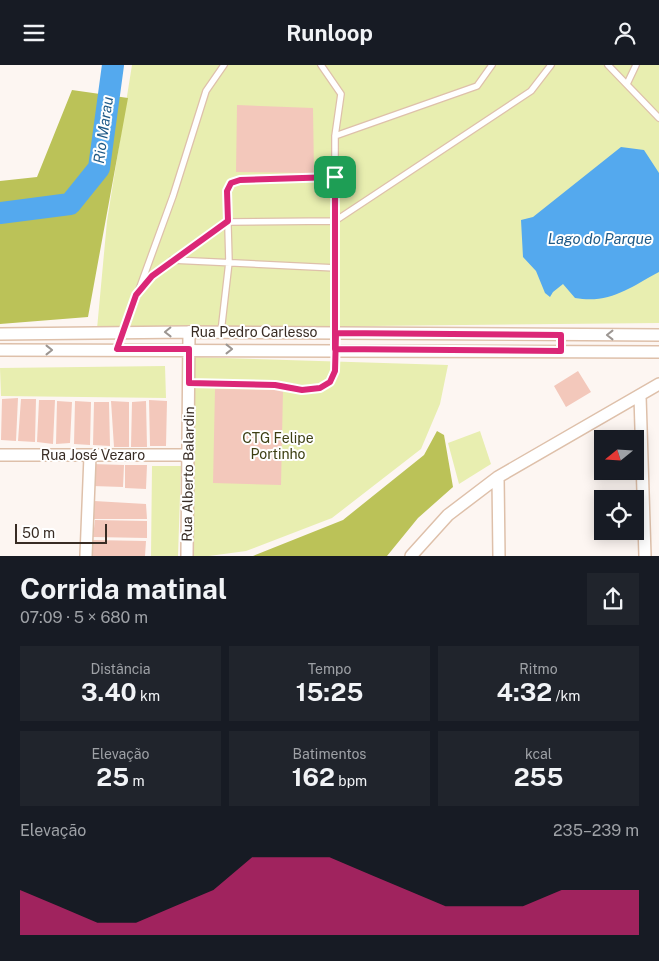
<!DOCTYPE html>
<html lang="pt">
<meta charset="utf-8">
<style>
body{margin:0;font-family:"Public Sans",sans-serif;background:#20242c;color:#f1f3f6;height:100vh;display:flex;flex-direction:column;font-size:19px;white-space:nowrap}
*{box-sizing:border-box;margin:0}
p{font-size:16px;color:#9ea1a6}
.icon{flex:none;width:28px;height:28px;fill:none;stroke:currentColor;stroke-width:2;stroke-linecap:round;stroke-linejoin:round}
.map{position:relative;height:491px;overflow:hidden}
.drawer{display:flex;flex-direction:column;background:#171b24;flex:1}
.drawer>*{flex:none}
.needle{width:32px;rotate:252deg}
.controls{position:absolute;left:594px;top:365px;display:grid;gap:10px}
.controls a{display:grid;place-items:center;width:50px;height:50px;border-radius:0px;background:#171b24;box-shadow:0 2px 12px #0003;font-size:25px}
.scale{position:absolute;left:15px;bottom:12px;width:92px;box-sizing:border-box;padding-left:5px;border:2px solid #382c24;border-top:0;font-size:14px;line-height:18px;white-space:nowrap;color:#382c24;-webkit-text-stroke:4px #fff;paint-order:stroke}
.pin{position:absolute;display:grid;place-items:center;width:42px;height:42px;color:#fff;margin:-21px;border-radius:10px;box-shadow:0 2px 8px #0006}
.round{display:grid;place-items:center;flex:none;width:52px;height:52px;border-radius:0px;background:#20242c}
.summary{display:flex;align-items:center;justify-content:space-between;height:85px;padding:0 20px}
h1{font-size:28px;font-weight:700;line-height:38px}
.figures{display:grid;grid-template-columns:repeat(3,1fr);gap:8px;height:85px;padding:5px 20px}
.figures div{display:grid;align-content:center;border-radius:0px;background:#20242c;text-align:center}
.figures b{font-size:25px;font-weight:700}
.figures small{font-size:14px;font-weight:400}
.figures p{font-size:14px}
.chart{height:140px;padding:10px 20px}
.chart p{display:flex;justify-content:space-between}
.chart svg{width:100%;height:90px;margin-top:5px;fill:#db2777;opacity:.7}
header{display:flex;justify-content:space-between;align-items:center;height:65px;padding:0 20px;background:#171b24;font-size:22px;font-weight:700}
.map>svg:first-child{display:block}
.green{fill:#e8eeb0}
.forest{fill:#bbc258}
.water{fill:#54a9ee}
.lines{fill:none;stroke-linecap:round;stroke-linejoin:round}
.river{stroke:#54a9ee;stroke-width:22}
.building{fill:#f3c8bb}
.service-casing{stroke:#dec0aa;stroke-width:8}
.minor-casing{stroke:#dec0aa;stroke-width:14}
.service{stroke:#fff;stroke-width:5.5}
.minor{stroke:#fff;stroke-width:11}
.oneway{stroke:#9c9692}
.route-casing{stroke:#fff;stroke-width:10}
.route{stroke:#db2777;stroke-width:6}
.labels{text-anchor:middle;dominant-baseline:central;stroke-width:4;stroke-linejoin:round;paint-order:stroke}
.street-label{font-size:14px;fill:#382c24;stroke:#fff}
.park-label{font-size:14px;fill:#3d3f13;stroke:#fff}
.water-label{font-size:15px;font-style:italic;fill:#1e5a88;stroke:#fff}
</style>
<header><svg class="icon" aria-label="menu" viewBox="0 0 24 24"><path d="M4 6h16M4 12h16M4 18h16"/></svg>Runloop<svg class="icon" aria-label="person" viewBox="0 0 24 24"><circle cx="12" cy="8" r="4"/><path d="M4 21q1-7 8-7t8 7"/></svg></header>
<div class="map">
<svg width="659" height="491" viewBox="0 0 659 491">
<rect width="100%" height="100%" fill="#fdf6f2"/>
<path class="green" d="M132 0H659V258L97 264 107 156Z
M192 292 448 300 440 339 421 384 332 453 246 486 209 491H190Z
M165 301 166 333 1 331 0 303Z
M480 366 491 399 459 419 448 378Z
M152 401H181L178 491H151Z"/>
<path class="forest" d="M72 25 128 33 88 252 0 259V116L37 112Z
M437 366 444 370 453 422 418 453 387 491H253L343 455 424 390Z"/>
<path class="water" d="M621 82 644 85 659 108V207C629 223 610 239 575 233L563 219 553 227 550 232 545 228 536 206 523 192 521 155 533 152Z"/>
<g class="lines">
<path class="river" d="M0 148 70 139 99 103 113 0"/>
</g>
<path class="building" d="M237 40 313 43 314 108 236 107Z
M578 306 591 327 566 342 554 321Z
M215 324 283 325 281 420 213 418Z
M18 333 16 376 1 375 2 334Z
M21 334H36L35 377 18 376Z
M39 335H55L53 379 37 377Z
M149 335 167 336 166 381H150Z
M57 336 72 337 70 378 56 379Z
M75 336 91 337 90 380 74 379Z
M111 336 129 337V382H114Z
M146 336 147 382H131L132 337Z
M94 337H109L110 381 93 380Z
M92 399 124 400 123 422 92 421Z
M125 400H147L146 424 125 423Z
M94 436 146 439 147 454H94Z
M95 455 147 456V473L93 472Z
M93 475 146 476 145 491H93Z"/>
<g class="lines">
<defs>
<path id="service" d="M608 0 659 53
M627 19 636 0
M335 71 477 21 492 0
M172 195 336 203
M136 230 152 211 228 157 335 156 531 26 551 0
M221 267 229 197 227 126 231 118 240 115 335 112
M117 285 173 131 206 26 224 0
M189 318 275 320 309 325 320 323 330 317 335 306V71L341 29 321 0"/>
<path id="minor" d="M0 269 189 267 659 270
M0 285 659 287
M640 331 645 491
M0 390H187
M498 412 499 491
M86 491 90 391
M187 491 189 267
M411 491 448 450 498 412 659 319"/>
</defs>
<use href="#service" class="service-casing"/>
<use href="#minor" class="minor-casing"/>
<use href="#service" class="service"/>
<use href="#minor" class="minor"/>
</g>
<defs><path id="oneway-chevron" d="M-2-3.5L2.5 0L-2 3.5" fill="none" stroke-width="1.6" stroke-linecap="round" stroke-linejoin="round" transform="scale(1.25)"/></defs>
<g class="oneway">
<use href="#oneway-chevron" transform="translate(168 267) rotate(179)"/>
<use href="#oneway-chevron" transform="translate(610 270) rotate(180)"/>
<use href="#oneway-chevron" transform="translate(229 284)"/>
<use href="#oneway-chevron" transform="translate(49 285)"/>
</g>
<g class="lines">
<defs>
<path id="route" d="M335 112 240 115 231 118 227 126 228 156 152 211 136 230 117 284H189V318L275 320 302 325 320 323 330 317 335 306 336 268 561 270V286L335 284V112"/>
</defs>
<use href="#route" class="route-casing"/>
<use href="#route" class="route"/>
</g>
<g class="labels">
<g class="street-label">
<text x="254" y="267">Rua Pedro Carlesso</text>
<text x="93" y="390">Rua José Vezaro</text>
<text transform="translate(188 409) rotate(-89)">Rua Alberto Balardin</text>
</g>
<g class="park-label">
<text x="278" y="373">CTG Felipe<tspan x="278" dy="16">Portinho</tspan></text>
</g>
<g class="water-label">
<text transform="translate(103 65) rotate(-82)">Rio Marau</text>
<text x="600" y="173">Lago do Parque</text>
</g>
</g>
</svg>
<div class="controls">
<a><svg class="needle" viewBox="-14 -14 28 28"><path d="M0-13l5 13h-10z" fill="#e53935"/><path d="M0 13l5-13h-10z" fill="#9ea1a6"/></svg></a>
<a><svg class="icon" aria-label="locate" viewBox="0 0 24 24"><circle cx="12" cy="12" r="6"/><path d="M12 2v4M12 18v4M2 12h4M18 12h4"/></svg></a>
</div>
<div class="scale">50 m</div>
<div class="pin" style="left:335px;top:112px;background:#1e9e55"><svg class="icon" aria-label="arrive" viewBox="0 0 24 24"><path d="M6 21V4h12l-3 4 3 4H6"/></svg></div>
</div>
<section class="drawer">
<div class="summary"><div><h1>Corrida matinal</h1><p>07:09 · 5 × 680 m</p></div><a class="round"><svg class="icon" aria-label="share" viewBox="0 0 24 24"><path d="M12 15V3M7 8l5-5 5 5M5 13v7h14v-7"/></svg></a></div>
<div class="figures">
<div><p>Distância</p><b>3.40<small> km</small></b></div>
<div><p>Tempo</p><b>15:25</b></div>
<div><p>Ritmo</p><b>4:32<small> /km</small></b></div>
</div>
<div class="figures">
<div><p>Elevação</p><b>25<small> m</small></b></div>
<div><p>Batimentos</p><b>162<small> bpm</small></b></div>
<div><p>kcal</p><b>255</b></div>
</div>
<div class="chart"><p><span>Elevação</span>235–239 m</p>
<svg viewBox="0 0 160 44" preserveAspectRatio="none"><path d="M0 44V22L10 30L20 38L30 38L40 30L50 22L60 6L70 6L80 6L90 14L100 22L110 30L120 30L130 30L140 22L150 22L160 22V44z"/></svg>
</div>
</section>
